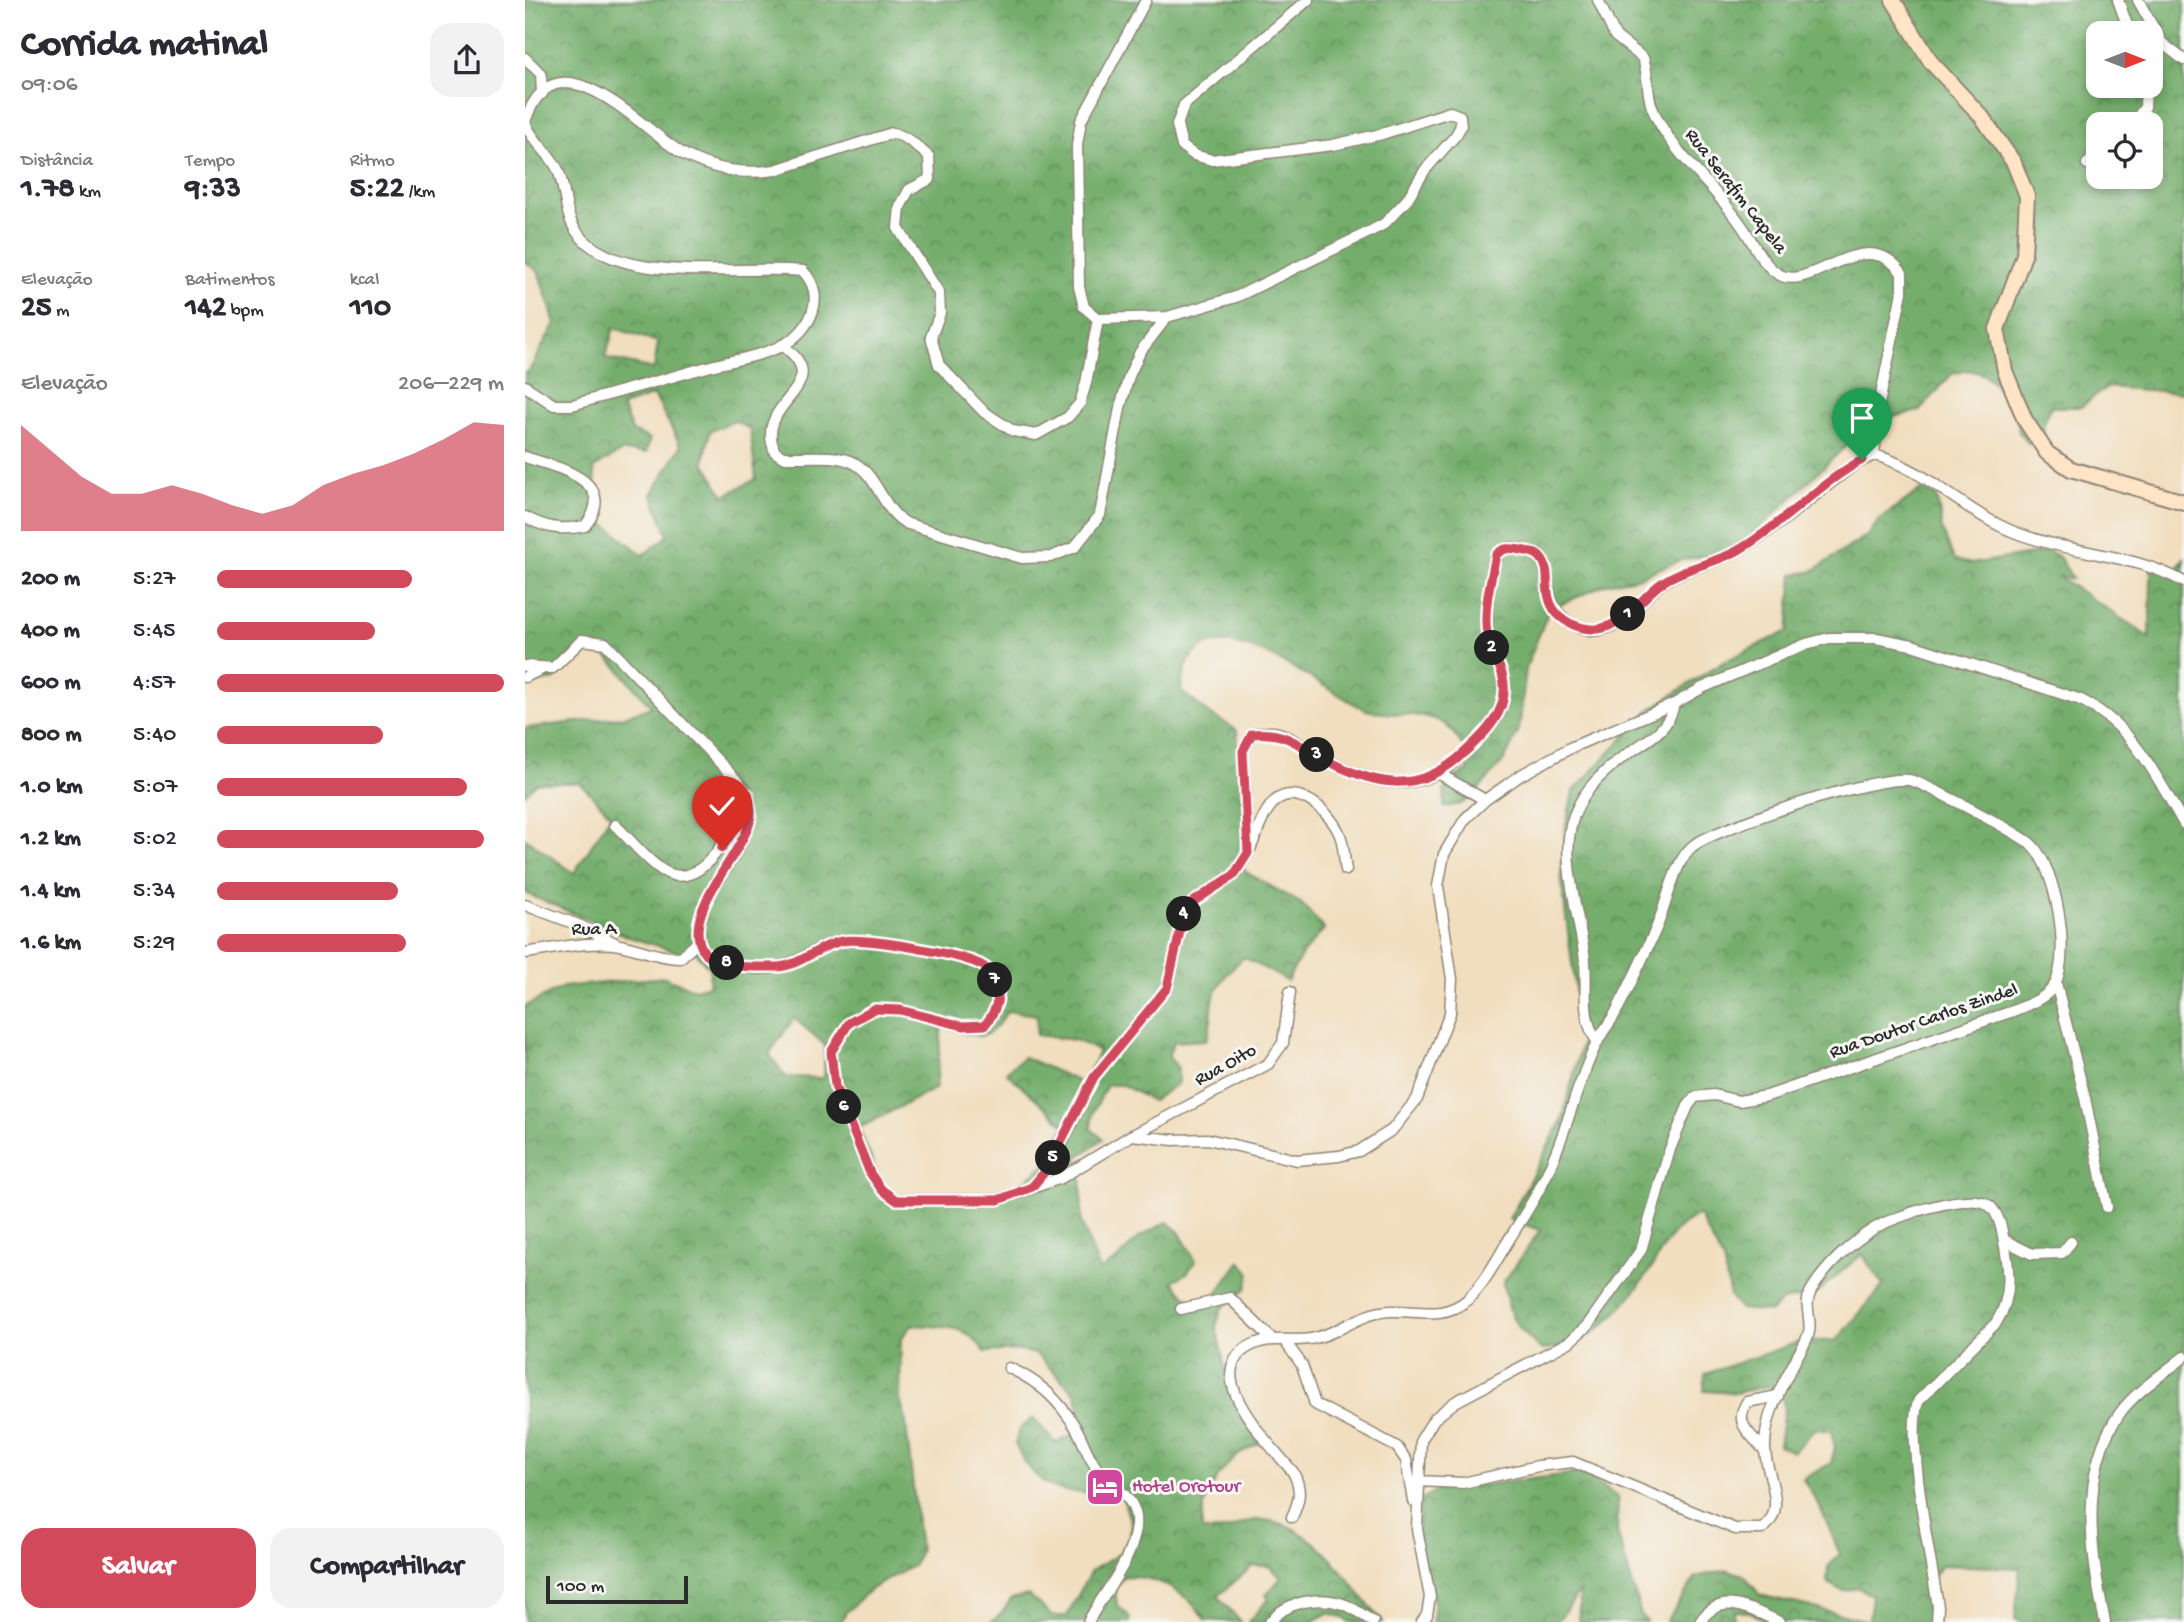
<!DOCTYPE html>
<html lang="pt">
<meta charset="utf-8">
<style>
body{margin:0;font-family:"Gochi Hand",sans-serif;background:#f2f2f3;color:#2b2b33;height:100vh;display:flex;flex-direction:column;font-size:26px;white-space:nowrap}
*{box-sizing:border-box;margin:0}
p{font-size:23px;color:#7c7c81}
.icon{flex:none;width:38px;height:38px;fill:none;stroke:currentColor;stroke-width:2;stroke-linecap:round;stroke-linejoin:round}
.map{position:relative;flex:1;overflow:hidden}
.panel{display:flex;flex-direction:column;background:#fff;width:525px}
.panel>*{flex:none}
.needle{width:46px;rotate:90deg}
.buttons{position:absolute;left:1561px;top:21px;display:grid;gap:14px}
.buttons a{display:grid;place-items:center;width:77px;height:77px;border-radius:14px;background:#fff;box-shadow:0 4px 10px #0003;font-size:35px}
.scale{position:absolute;left:21px;bottom:18px;width:142px;box-sizing:border-box;padding-left:7px;border:4px solid #2b2b2b;border-top:0;font-size:19px;line-height:24px;white-space:nowrap;color:#2b2b2b;-webkit-text-stroke:5px #f6f6f2;paint-order:stroke}
.pin{position:absolute;display:grid;place-items:center;width:60px;height:60px;color:#fff;margin:-72px -30px;border-radius:50% 50% 50% 0;rotate:-45deg;box-shadow:0 0 7px #0007}
.pin .icon{rotate:45deg}
.km{position:absolute;width:35px;height:35px;margin:-18px;border-radius:50%;background:#222;color:#fff;font-size:19px;line-height:35px;text-align:center}
.round{display:grid;place-items:center;flex:none;width:74px;height:74px;border-radius:21px;background:#f2f2f3}
.headline{display:flex;align-items:center;justify-content:space-between;height:119px;padding:0 21px}
h1{font-size:38px;font-weight:800;line-height:52px}
.metrics{display:grid;grid-template-columns:repeat(3,1fr);gap:10px;height:119px;padding:7px 21px}
.metrics div{display:grid;align-content:center}
.metrics b{font-size:30px;font-weight:800}
.metrics small{font-size:19px;font-weight:400}
.metrics p{font-size:19px}
.chart{height:196px;padding:14px 21px}
.chart p{display:flex;justify-content:space-between}
.chart svg{width:100%;height:126px;margin-top:7px;fill:#d1495b;opacity:.7}
.cta{display:flex;gap:14px;margin-top:auto;padding:14px 21px}
.cta a{flex:1;height:80px;border-radius:21px;background:#d1495b;color:#fff;font-size:28px;font-weight:800;line-height:80px;text-align:center}
.cta a+a{background:#f2f2f3;color:#2b2b33}
ul{padding:0 21px;list-style:none;font-size:23px}
li{display:grid;grid-template-columns:112px 84px 1fr;align-items:center;height:52px}
li i{height:18px;border-radius:9px;background:#d1495b}
main{display:flex;flex:1;min-height:0}
.map>svg:first-child{display:block}
.forest{fill:url(#forest-crowns);stroke:#506c4c;stroke-width:2;fill-rule:evenodd}
.lines{fill:none;stroke-linecap:round;stroke-linejoin:round}
.street-casing{stroke:#8e8474;stroke-width:13}
.secondary-casing{stroke:#8e8474;stroke-width:18}
.street{stroke:#fff;stroke-width:10}
.secondary{stroke:#ffe4c6;stroke-width:14}
.route-casing{stroke:#fff;stroke-width:14}
.route{stroke:#d1495b;stroke-width:9}
.labels{text-anchor:middle;dominant-baseline:central;stroke-width:6;stroke-linejoin:round;paint-order:stroke}
.street-label{font-size:19px;fill:#2b2b2b;stroke:#f6f6f2}
.hotel-label{font-size:19px;fill:#b23c85;stroke:#f6f6f2;text-anchor:start}
</style>
<main>
<section class="panel">
<div class="headline"><div><h1>Corrida matinal</h1><p>09:06</p></div><a class="round"><svg class="icon" aria-label="share" viewBox="0 0 24 24"><path d="M12 15V3M7 8l5-5 5 5M5 13v7h14v-7"/></svg></a></div>
<div class="metrics">
<div><p>Distância</p><b>1.78<small> km</small></b></div>
<div><p>Tempo</p><b>9:33</b></div>
<div><p>Ritmo</p><b>5:22<small> /km</small></b></div>
</div>
<div class="metrics">
<div><p>Elevação</p><b>25<small> m</small></b></div>
<div><p>Batimentos</p><b>142<small> bpm</small></b></div>
<div><p>kcal</p><b>110</b></div>
</div>
<div class="chart"><p><span>Elevação</span>206–229 m</p>
<svg viewBox="0 0 160 44" preserveAspectRatio="none"><path d="M0 44V7L10 16L20 25L30 31L40 31L50 28L60 31L70 35L80 38L90 35L100 28L110 24L120 21L130 17L140 12L150 6L160 7V44z"/></svg>
</div>
<ul>
<li><b>200 m</b>5:27<i style="width:68%"></i></li>
<li><b>400 m</b>5:45<i style="width:55%"></i></li>
<li><b>600 m</b>4:57<i style="width:100%"></i></li>
<li><b>800 m</b>5:40<i style="width:58%"></i></li>
<li><b>1.0 km</b>5:07<i style="width:87%"></i></li>
<li><b>1.2 km</b>5:02<i style="width:93%"></i></li>
<li><b>1.4 km</b>5:34<i style="width:63%"></i></li>
<li><b>1.6 km</b>5:29<i style="width:66%"></i></li>
</ul>
<div class="cta"><a>Salvar</a><a>Compartilhar</a></div>
</section>
<div class="map">
<svg width="1659" height="1622" viewBox="0 0 1659 1622">
<defs>
<pattern id="forest-crowns" width="20" height="18" patternUnits="userSpaceOnUse" patternTransform="scale(1.75)"><rect width="20" height="18" fill="#74ad6c"/><path d="M2 6a3 3 0 1 1 6 0M12 15a3 3 0 1 1 6 0" fill="none" stroke="#5f8d59"/></pattern>
</defs>
<rect width="100%" height="100%" fill="#f6f6f2"/>
<filter id="ink" filterUnits="userSpaceOnUse"><feTurbulence type="fractalNoise" baseFrequency=".0143" numOctaves="2"/><feDisplacementMap in="SourceGraphic" scale="14" xChannelSelector="R" yChannelSelector="G"/><feConvolveMatrix kernelMatrix="1 2 1 2 8 2 1 2 1" color-interpolation-filters="sRGB"/></filter>
<filter id="wash" filterUnits="userSpaceOnUse"><feTurbulence type="fractalNoise" baseFrequency=".00686" numOctaves="4" result="noise"/><feDisplacementMap in="SourceGraphic" scale="28" xChannelSelector="R" yChannelSelector="G"/><feGaussianBlur stdDeviation="1.57" result="paint"/><feColorMatrix in="noise" values="0 0 0 0 0 0 0 0 0 0 0 0 0 0 0 0 0 1.4 0 .05"/><feComposite in="paint" operator="in"/></filter>
<g filter="url(#wash)">
<rect width="100%" height="100%" fill="#f1debe"/>
<path class="forest" d="M0 0H1659V393L1582 387 1556 407H1525L1519 424V439L1504 444 1494 432 1491 414 1473 386 1460 375 1444 370 1427 374 1394 411 1346 422 1220 542 1206 551 1156 560 1111 578 1080 584 1024 610 1001 668 994 730 980 759 949 795 936 804 919 807V790L929 777 943 771 945 756C938 747 933 738 926 730 907 707 863 719 839 709 794 688 666 582 656 691L683 713 712 730 718 827 712 858 721 872 777 904 799 929 778 953 762 981 719 957C708 967 693 982 689 997 685 1012 688 1025 681 1040L649 1042 643 1056 653 1068V1083L627 1101 598 1085H582L568 1113 566 1129 578 1139 553 1157 557 1187 556 1222 575 1270 591 1261 614 1237 642 1222 654 1232 671 1261 662 1273 648 1281C659 1298 667 1304 687 1300L715 1261 725 1273 721 1289 697 1308 691 1326 703 1381 737 1443C703 1453 674 1494 677 1530 707 1536 715 1518 739 1520 795 1526 824 1585 858 1622H823L818 1617 803 1613 786 1622H723L744 1599 741 1595 756 1578 745 1566H728L693 1596 716 1622 680 1620C664 1592 631 1576 599 1576L590 1588 592 1605 604 1616 605 1622H466L477 1613 486 1599 503 1595 527 1616H542L566 1571 594 1554 603 1541 606 1524 597 1495C543 1491 517 1500 490 1444L495 1428 508 1418 531 1443 546 1436 554 1411 551 1394 511 1354 494 1350 460 1352C440 1322 420 1328 387 1325L376 1338 375 1400 380 1415 395 1550 389 1565 346 1589 321 1612 316 1622H0V1006L38 987 140 977 169 989 184 985 185 969 165 946 155 953 104 937 0 893V838L49 873 86 815 55 783H12L0 794V728L96 717 127 707 83 657 62 648 48 652 29 680 0 684V372L3 373 30 323 13 271 0 262ZM1573 33H1626V86H1573ZM1573 124H1626V177H1573ZM89 328 133 342 129 369 80 358ZM129 395 156 446 127 494 143 536 118 555 72 518 69 468 97 451 121 453 125 439 107 431 97 406ZM210 421 225 429 231 479 199 496 179 462 185 431ZM482 1011 512 1015 511 1035 550 1040 574 1051 559 1084 499 1057 481 1072 540 1125 521 1163 489 1190 386 1201 364 1193 354 1178 334 1128 411 1088 417 1024C450 1038 463 1046 482 1011ZM269 1018 300 1045 299 1078 261 1077 244 1054Z
M1397 489 1412 497 1417 529 1429 559 1445 564 1524 551 1534 557 1548 579 1533 576 1625 638 1626 569 1634 563 1649 573 1659 558V1622H1496L1490 1620 1495 1568 1416 1565 1406 1580 1411 1622H1243L1225 1612 1209 1611 1208 1622H1141L1171 1577 1202 1570 1219 1575 1235 1595 1344 1621 1347 1595 1333 1588 1318 1591 1302 1583 1303 1567 1315 1554 1295 1507 1278 1479 1306 1463 1310 1447 1306 1431 1290 1429 1268 1452 1254 1445 1259 1411 1257 1395 1243 1386 1211 1393 1179 1391 1180 1374 1274 1342 1312 1340 1358 1286 1337 1254 1289 1295 1257 1301 1245 1312 1215 1309 1205 1296 1198 1261 1174 1215C1139 1233 1140 1250 1119 1279 1093 1314 1064 1348 1017 1350 989 1326 985 1319 978 1283L1015 1230 984 1219 1037 1120 1057 1042 1036 877 1041 825 1048 792 1124 710 1196 663 1263 631 1268 574 1286 572 1344 534 1353 520Z
M1053 1473 1071 1481 1093 1498 1092 1531 1116 1615 1122 1622H1053L1055 1591 1032 1622H907C915 1599 898 1573 894 1551 891 1535 895 1515 896 1499L911 1491Z"/>
</g>
<g filter="url(#ink)">
<g class="lines">
<defs>
<path id="street" d="M621 0 556 121 552 145 554 287 559 307 573 319 642 317 711 297 842 233 859 224 881 201 900 170 931 135 936 126 935 116 925 112 857 134 808 145 687 160 669 155 657 146 652 125 659 105 783 0
M1073 0 1090 36 1118 58C1124 75 1121 94 1128 110 1148 156 1193 188 1219 229 1229 244 1238 266 1255 275 1287 292 1340 222 1377 273V292L1353 409 1349 455
M1593 0 1605 33
M1613 0 1637 43 1659 60
M0 58 16 74 17 94
M1608 124 1620 107 1621 86
M1562 164 1573 154
M257 345C308 382 244 398 246 436 246 441 248 447 250 452L258 457C279 458 311 453 329 463 354 476 357 512 383 524L497 558 526 557 550 547 575 515 595 408 604 376 615 352 642 317
M0 386 29 405H47C93 392 140 379 186 366 209 360 237 356 258 345 286 330 302 296 278 271 217 264 93 288 52 232 39 215 41 189 33 170 25 152 6 141 0 122 31 26 119 134 162 156 190 170 219 175 250 170L367 133C382 136 393 147 404 157L405 179 384 190 375 207 373 228 414 293 415 313 406 337 414 365 459 412 488 431 511 435 543 417 555 403 561 383 573 319
M0 457C31 467 96 481 60 526 36 531 21 528 0 517
M0 666 28 668 57 640 80 643 219 788C252 846 146 895 180 954 201 966 233 972 257 966 278 961 295 945 316 941 339 937 438 954 457 966 482 980 474 1008 460 1025L438 1026 375 1010 349 1009 324 1023 306 1052 310 1086 345 1173 357 1190 371 1200H473L536 1178 607 1135 648 1140 683 1139 772 1160 814 1156 834 1151 867 1130 892 1099 925 1013 927 979 913 886 919 854 940 819 960 800 996 775 1047 747 1149 704 1177 688 1281 644 1304 638H1351L1387 645 1556 700C1609 727 1630 774 1659 824
M0 677 17 669
M913 773 960 800
M90 825C105 839 120 859 137 870 178 897 212 822 222 795
M725 849C732 834 738 812 750 801 773 781 809 815 816 838 819 847 819 859 821 870
M0 905 56 926 90 943
M0 953C30 949 65 940 95 945 116 949 133 958 155 958L173 942
M1531 983 1560 1098 1582 1207
M1072 1041C1054 1016 1064 982 1059 953 1044 861 1017 811 1108 750 1128 737 1144 728 1149 704
M608 1135 743 1064 758 1043 765 992
M508 1186 536 1146 569 1077 642 988 659 914 668 902 709 875 723 853 718 751 727 734C734 733 741 732 748 732 761 733 775 745 786 751 835 779 883 801 932 760 949 745 972 724 978 702 984 676 968 660 963 636 960 622 964 557 977 550 984 546 991 549 998 550 1037 556 1009 596 1041 620 1048 625 1057 630 1065 631 1098 632 1116 597 1139 582 1161 567 1189 564 1212 551 1253 528 1293 491 1332 463L1349 455C1402 469 1439 512 1489 532 1545 554 1607 553 1659 582
M1479 1240 1507 1254 1537 1253 1546 1242
M656 1309 705 1298 748 1340
M759 1340 777 1365 790 1404 872 1447 881 1460 888 1501
M484 1368C514 1381 534 1400 551 1428 558 1440 562 1455 571 1467 587 1487 614 1497 611 1526 607 1563 579 1591 563 1622
M1240 1451C1225 1433 1208 1424 1222 1402L1253 1396
M892 1481 938 1483 1013 1466 1048 1462 1210 1529H1237C1264 1510 1241 1476 1240 1450 1239 1418 1255 1388 1270 1361 1274 1352 1282 1342 1284 1332 1287 1318 1278 1305 1286 1291 1300 1267 1327 1242 1350 1228 1370 1216 1442 1192 1462 1204 1472 1210 1476 1225 1478 1236 1484 1267 1489 1295 1471 1323L1394 1400C1379 1431 1407 1565 1413 1607L1412 1622
M767 1517C775 1500 777 1489 768 1472 745 1444 666 1368 732 1343 750 1336 772 1343 790 1338 817 1332 836 1312 865 1311 893 1310 918 1320 942 1300 958 1285 969 1265 980 1246 998 1217 1017 1189 1029 1157 1045 1119 1054 1077 1073 1041 1078 1030 1087 1021 1092 1010 1106 984 1118 957 1130 931 1141 908 1149 859 1169 845 1199 825 1349 776 1384 780 1397 782 1497 835 1507 845 1531 869 1546 953 1530 984 1523 998 1502 1005 1488 1011L1242 1096 1214 1101 1189 1095 1170 1097 1163 1106 1145 1149 1116 1250 1062 1326 1044 1342 930 1402 909 1419 896 1440 892 1529 905 1597 902 1615 897 1622
M745 1622C761 1601 794 1596 818 1604 828 1607 839 1616 848 1622
M1175 1622C1196 1589 1228 1611 1255 1622
M1580 1622C1566 1558 1553 1471 1595 1413 1610 1392 1638 1374 1659 1357"/>
<path id="secondary" d="M1368 0 1406 62 1457 117 1489 163 1502 196 1499 255 1472 329 1480 371 1500 420 1522 453 1546 469 1659 502"/>
</defs>
<use href="#street" class="street-casing"/>
<use href="#secondary" class="secondary-casing"/>
<use href="#street" class="street"/>
<use href="#secondary" class="secondary"/>
</g>
</g>
<g class="lines" filter="url(#ink)">
<defs>
<path id="route" d="M197 848 211 826 223 794C225 804 228 815 224 825 213 858 156 915 178 950 190 970 232 967 253 967 275 966 294 945 317 941 339 937 438 954 458 966 482 980 474 1008 460 1025L438 1026 375 1010 349 1009 324 1023 306 1052 310 1086 345 1173 357 1190 371 1200H473L507 1187 522 1169 569 1077 642 988 659 914 668 902 709 875 723 853 718 751 727 734C757 731 770 742 795 757 849 786 893 797 941 751 955 738 974 720 978 700 984 672 967 659 962 634 958 609 966 580 971 555 979 547 985 548 995 550 1002 551 1010 552 1015 557 1026 569 1020 584 1024 598 1030 623 1063 635 1084 626 1107 616 1119 595 1138 582 1160 567 1188 564 1212 551 1256 526 1292 485 1337 460"/>
</defs>
<use href="#route" class="route-casing"/>
<use href="#route" class="route"/>
</g>
<defs>
<symbol id="hotel-square" viewBox="-11 -11 22 22"><rect x="-9" y="-9" width="18" height="18" rx="4" fill="#d1479c" stroke="#f6f6f2"/><path d="M-6-4.5h1.5V1H6V5H4.5V3h-9V5H-6ZM-4 0a1.8 1.8 0 1 1 3.6 0ZM.5 0V-2.5h3Q6-2.5 6 0Z" fill="#fff"/></symbol>
</defs>
<g fill-rule="evenodd">
<use href="#hotel-square" x="558" y="1465" width="44" height="44"/>
</g>
<g class="labels">
<g class="street-label">
<text transform="translate(1210 192) rotate(52)">Rua Serafim Capela</text>
<text x="69" y="930">Rua A</text>
<text transform="translate(1399 1022) rotate(-19)">Rua Doutor Carlos Zindel</text>
<text transform="translate(701 1066) rotate(-29)">Rua Oito</text>
</g>
<g class="hotel-label">
<text x="607" y="1487">Hotel Orotour</text>
</g>
</g>
</svg>
<div class="buttons">
<a><svg class="needle" viewBox="-14 -14 28 28"><path d="M0-13l5 13h-10z" fill="#e53935"/><path d="M0 13l5-13h-10z" fill="#7c7c81"/></svg></a>
<a><svg class="icon" aria-label="locate" viewBox="0 0 24 24"><circle cx="12" cy="12" r="6"/><path d="M12 2v4M12 18v4M2 12h4M18 12h4"/></svg></a>
</div>
<div class="scale">100 m</div>
<div class="pin" style="left:1337px;top:460px;background:#1e9e55"><svg class="icon" aria-label="arrive" viewBox="0 0 24 24"><path d="M6 21V4h12l-3 4 3 4H6"/></svg></div>
<div class="pin" style="left:197px;top:848px;background:#d93025"><svg class="icon" aria-label="check" viewBox="0 0 24 24"><path d="M5 12l5 5 9-10"/></svg></div>
<b class="km" style="left:1103px;top:614px">1</b>
<b class="km" style="left:967px;top:648px">2</b>
<b class="km" style="left:792px;top:755px">3</b>
<b class="km" style="left:659px;top:914px">4</b>
<b class="km" style="left:528px;top:1158px">5</b>
<b class="km" style="left:319px;top:1107px">6</b>
<b class="km" style="left:470px;top:980px">7</b>
<b class="km" style="left:202px;top:963px">8</b>
</div>
</main>
